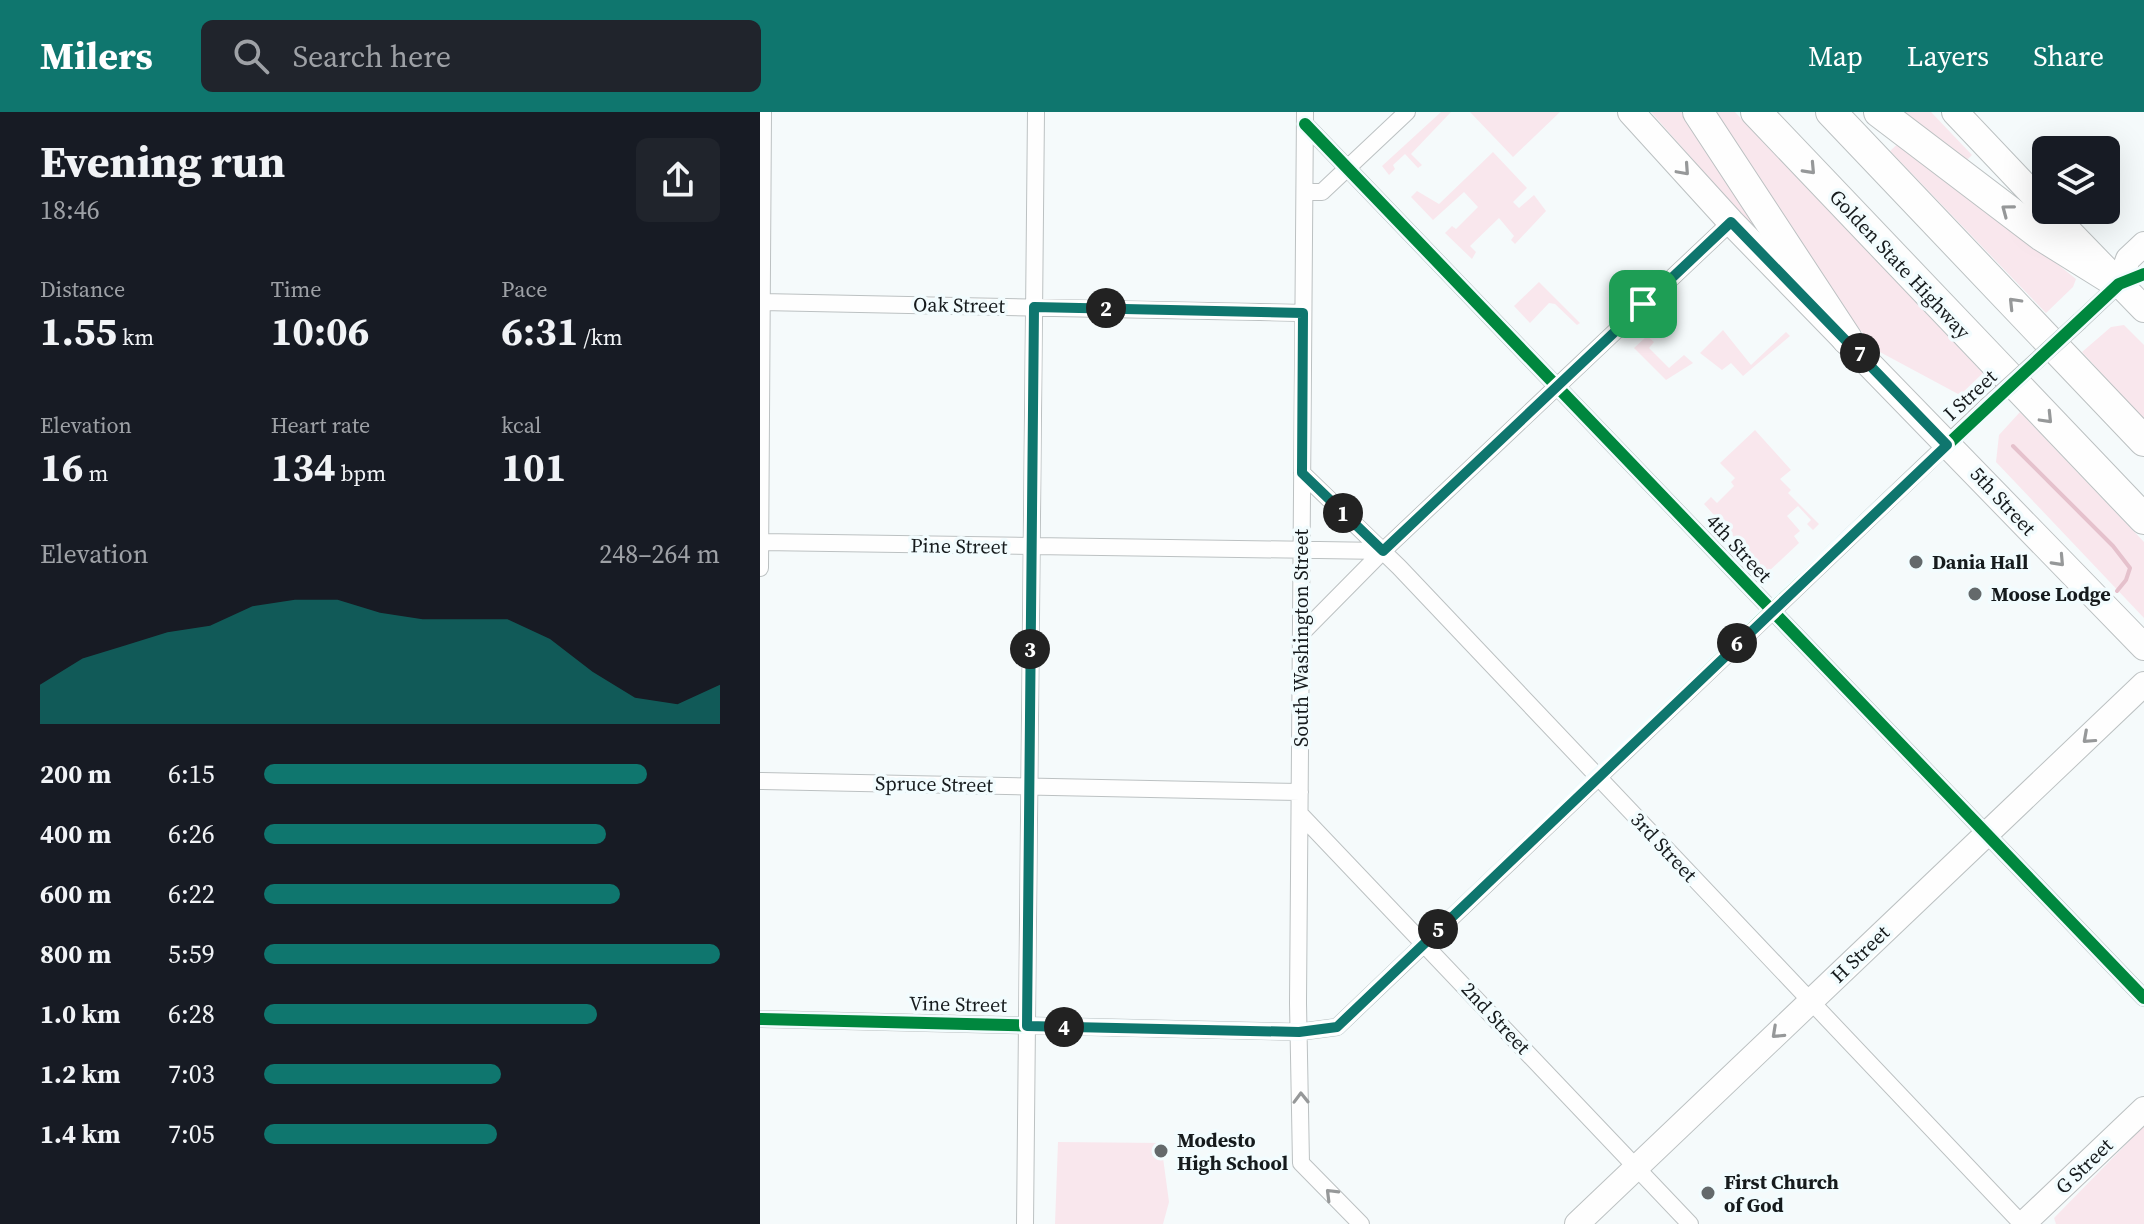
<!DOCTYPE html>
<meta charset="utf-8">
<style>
body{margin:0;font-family:"Source Serif 4",serif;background:#20242c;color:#f1f3f6;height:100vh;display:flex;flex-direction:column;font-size:30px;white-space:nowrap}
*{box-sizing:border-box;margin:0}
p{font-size:26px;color:#9ea1a6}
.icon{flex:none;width:44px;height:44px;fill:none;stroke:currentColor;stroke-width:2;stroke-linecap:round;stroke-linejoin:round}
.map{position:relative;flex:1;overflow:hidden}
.drawer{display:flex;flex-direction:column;background:#171b24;width:760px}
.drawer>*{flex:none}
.controls{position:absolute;left:1272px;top:24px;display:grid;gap:16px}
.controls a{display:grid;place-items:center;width:88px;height:88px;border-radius:12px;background:#171b24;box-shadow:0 8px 32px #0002;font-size:40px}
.pin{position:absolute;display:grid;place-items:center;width:68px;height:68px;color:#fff;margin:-34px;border-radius:16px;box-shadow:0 4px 12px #0006}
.km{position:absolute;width:40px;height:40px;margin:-20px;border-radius:50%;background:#222;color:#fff;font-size:22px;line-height:40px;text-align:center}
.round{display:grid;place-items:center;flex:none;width:84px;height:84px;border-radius:12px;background:#20242c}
.head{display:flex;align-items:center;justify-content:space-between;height:136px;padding:0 40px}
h1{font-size:44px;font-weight:700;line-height:60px}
.figures{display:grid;grid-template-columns:repeat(3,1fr);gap:12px;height:136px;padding:8px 40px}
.figures div{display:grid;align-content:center}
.figures b{font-size:40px;font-weight:700}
.figures small{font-size:22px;font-weight:400}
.figures p{font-size:22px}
.chart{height:224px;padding:16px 40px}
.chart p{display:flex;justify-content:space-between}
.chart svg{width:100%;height:144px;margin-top:8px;fill:#0f766e;opacity:.7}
ul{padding:0 40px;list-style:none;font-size:26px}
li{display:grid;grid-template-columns:128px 96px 1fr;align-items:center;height:60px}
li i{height:20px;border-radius:10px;background:#0f766e}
header{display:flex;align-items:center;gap:48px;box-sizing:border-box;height:112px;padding:0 40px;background:#0f766e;color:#fff}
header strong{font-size:38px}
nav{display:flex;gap:44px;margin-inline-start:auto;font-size:28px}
.search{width:560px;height:72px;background:#20242c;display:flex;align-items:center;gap:20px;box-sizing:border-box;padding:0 28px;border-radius:12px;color:#9ea1a6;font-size:30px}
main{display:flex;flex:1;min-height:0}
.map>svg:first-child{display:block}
.green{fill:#f9e7ed}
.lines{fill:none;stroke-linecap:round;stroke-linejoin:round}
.stream{stroke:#e5c1cc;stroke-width:4}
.street-casing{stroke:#bcc1c2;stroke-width:18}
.secondary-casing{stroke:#bcc1c2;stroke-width:26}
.primary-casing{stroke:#bcc1c2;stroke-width:28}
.highway-casing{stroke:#bcc1c2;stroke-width:32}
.street{stroke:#fefefe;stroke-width:16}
.secondary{stroke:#fefefe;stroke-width:24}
.primary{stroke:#fefefe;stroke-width:26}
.highway{stroke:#fefefe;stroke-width:30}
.street-bridge-casing{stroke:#bcc1c2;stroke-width:18;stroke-linecap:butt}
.street-bridge{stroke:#fefefe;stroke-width:16}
.cycleway-casing{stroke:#f2fcfe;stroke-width:17}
.cycleway{stroke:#00873e;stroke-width:12}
.oneway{stroke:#969899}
.route-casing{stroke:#fff;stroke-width:16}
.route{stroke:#0f766e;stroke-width:10}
.poi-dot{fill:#64696b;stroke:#f2fcfe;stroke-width:3}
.labels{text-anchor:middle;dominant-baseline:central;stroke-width:7;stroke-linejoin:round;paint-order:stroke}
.street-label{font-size:20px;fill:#161b1d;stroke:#f2fcfe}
.poi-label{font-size:20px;font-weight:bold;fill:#161b1d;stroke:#f2fcfe;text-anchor:start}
</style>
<header>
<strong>Milers</strong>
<div class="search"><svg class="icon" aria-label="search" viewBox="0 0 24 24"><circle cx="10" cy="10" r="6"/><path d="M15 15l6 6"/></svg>Search here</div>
<nav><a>Map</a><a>Layers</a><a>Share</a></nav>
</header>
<main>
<section class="drawer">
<div class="head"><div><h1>Evening run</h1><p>18:46</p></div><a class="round"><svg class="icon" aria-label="share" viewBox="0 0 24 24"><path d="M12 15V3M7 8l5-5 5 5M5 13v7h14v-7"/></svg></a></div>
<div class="figures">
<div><p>Distance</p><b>1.55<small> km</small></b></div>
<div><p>Time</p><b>10:06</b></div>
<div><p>Pace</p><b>6:31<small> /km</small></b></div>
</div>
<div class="figures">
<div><p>Elevation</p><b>16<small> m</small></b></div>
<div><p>Heart rate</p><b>134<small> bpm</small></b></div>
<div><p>kcal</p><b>101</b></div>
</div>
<div class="chart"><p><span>Elevation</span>248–264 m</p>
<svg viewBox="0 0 160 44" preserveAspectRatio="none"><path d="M0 44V32L10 24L20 20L30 16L40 14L50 8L60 6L70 6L80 10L90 12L100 12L110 12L120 18L130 28L140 36L150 38L160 32V44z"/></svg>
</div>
<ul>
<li><b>200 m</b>6:15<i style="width:84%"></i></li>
<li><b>400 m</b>6:26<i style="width:75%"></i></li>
<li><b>600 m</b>6:22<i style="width:78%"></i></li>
<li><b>800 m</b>5:59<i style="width:100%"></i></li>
<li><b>1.0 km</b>6:28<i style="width:73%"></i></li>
<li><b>1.2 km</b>7:03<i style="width:52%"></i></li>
<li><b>1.4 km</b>7:05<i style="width:51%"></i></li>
</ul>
</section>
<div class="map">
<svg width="1384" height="1112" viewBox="0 0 1384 1112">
<rect width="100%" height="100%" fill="#f5fafb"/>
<path class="green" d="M681 0H691L651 42 662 53 658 56 645 42 633 53 635 57 629 63 622 54Z
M710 0H800L753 45Z
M891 0H927L1007 121 1001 125Z
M946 0H975L1223 261 1200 283 1118 239 1087 202Z
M1139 0H1171L1212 43 1203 52Z
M1142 28 1316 167 1313 175 1286 201 1130 39Z
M733 40 767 76 753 90 759 96 774 83 786 99 755 132 751 128 754 124 739 106 710 134 716 140 712 147 685 121 692 114 696 117 718 95 704 80 673 108 651 85 657 79 679 92Z
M779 170 820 211 817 213 795 192 789 191 770 211 754 194Z
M1364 213 1384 233V308L1322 240 1351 215Z
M963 218 991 253 1026 220 1030 224 983 264 971 251 962 258 940 241Z
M887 224 894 230 889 236 909 256 924 243 933 251 906 268 874 236Z
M1260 300 1384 430V506L1236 350 1239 323Z
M995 318 1031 358 1020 367 1031 378 1028 381 1059 412 1053 418 1047 412 1051 408 1038 394 1027 404 1040 419 1034 424 1039 431 1007 461 944 392 951 385 957 391 974 374 971 370 975 366 960 351Z
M1384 1014V1112H1296L1294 1106Z
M298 1030 401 1031 409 1090 403 1112H295Z"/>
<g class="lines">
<path class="stream" d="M1253 334 1353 434 1370 456 1366 468 1357 479"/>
<defs>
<path id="street" d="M545 0 538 891 541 1051 601 1112
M545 12 1384 886
M545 80H562L647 0
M0 190 543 201
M1320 209 1359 172
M542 361 639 455 1262 1112
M0 430 623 439
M0 456 3 0
M541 522 623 439 971 110
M0 669 540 680
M540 702 930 1112
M0 907 539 920 577 915 1226 295
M265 1112 276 0"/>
<path id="secondary" d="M1359 172 1368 147 1384 132
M817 1112 1384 572
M1263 1112 1384 997"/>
<path id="primary" d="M871 0 971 110 1384 535
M1195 0 1286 96
M1288 98 1384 197"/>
<path id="highway" d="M938 0 1087 227
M996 0 1384 407
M1071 0 1384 329
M1119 0 1282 124 1359 172"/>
</defs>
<use href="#street" class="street-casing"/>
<use href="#secondary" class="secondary-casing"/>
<use href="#primary" class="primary-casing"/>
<use href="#highway" class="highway-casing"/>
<use href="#street" class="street"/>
<use href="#secondary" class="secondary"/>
<use href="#primary" class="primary"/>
<use href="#highway" class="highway"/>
<defs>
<path id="street-bridge" d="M1226 295 1320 209"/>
</defs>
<use href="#street-bridge" class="street-bridge-casing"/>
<use href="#street-bridge" class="street-bridge"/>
<defs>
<path id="cycleway" d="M545 12 1384 886
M0 907 539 920 577 915 1010 499 1359 172 1384 162"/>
</defs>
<use href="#cycleway" class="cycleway-casing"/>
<use href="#cycleway" class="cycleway"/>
</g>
<defs><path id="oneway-chevron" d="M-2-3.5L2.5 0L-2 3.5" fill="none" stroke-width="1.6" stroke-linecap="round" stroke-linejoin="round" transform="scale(2)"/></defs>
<g class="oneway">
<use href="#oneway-chevron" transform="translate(1050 57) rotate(47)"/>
<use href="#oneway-chevron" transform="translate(924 58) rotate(48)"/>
<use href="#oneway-chevron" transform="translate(1247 98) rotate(-143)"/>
<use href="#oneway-chevron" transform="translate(1254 191) rotate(-134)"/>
<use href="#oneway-chevron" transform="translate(1287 306) rotate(46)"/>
<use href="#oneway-chevron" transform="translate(1299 449) rotate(47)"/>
<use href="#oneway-chevron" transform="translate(1328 626) rotate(138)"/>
<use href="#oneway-chevron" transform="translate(1017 921) rotate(137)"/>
<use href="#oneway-chevron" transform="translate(541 986) rotate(-91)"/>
<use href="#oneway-chevron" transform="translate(571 1082) rotate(-135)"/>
</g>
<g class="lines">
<defs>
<path id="route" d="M971 110 1187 333 577 915 539 920 267 914 274 195 543 201 542 361 623 439Z"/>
</defs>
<use href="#route" class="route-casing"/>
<use href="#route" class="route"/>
</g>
<g class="poi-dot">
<circle cx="1156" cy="450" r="8"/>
<circle cx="1215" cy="482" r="8"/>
<circle cx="401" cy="1039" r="8"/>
<circle cx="948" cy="1081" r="8"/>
</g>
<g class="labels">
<g class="street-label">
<text transform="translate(1140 152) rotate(47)">Golden State Highway</text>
<text transform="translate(199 193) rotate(1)">Oak Street</text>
<text transform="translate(1210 283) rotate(-43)">I Street</text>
<text transform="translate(1243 389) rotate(47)">5th Street</text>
<text transform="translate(199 434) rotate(1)">Pine Street</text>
<text transform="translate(979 436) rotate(47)">4th Street</text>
<text transform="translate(541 526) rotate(-90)">South Washington Street</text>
<text transform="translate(174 672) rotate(1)">Spruce Street</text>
<text transform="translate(904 735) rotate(47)">3rd Street</text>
<text transform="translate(1100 842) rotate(-44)">H Street</text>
<text transform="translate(198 892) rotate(1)">Vine Street</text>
<text transform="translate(736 906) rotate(47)">2nd Street</text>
<text transform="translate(1324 1054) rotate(-44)">G Street</text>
</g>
<g class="poi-label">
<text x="1172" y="450">Dania Hall</text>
<text x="1231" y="482">Moose Lodge</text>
<text x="417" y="1028">Modesto<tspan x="417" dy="23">High School</tspan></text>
<text x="964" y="1070">First Church<tspan x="964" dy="23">of God</tspan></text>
</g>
</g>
</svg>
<div class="controls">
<a><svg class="icon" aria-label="layers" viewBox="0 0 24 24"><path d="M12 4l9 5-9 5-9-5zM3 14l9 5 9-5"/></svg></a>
</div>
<div class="pin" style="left:883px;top:192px;background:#1e9e55"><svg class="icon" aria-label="arrive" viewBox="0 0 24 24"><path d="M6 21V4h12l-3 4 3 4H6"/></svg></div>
<b class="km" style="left:583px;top:401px">1</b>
<b class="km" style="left:346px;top:196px">2</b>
<b class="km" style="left:270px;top:537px">3</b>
<b class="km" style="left:304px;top:915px">4</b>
<b class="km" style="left:678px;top:817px">5</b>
<b class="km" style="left:977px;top:531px">6</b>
<b class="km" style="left:1100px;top:241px">7</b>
</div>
</main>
